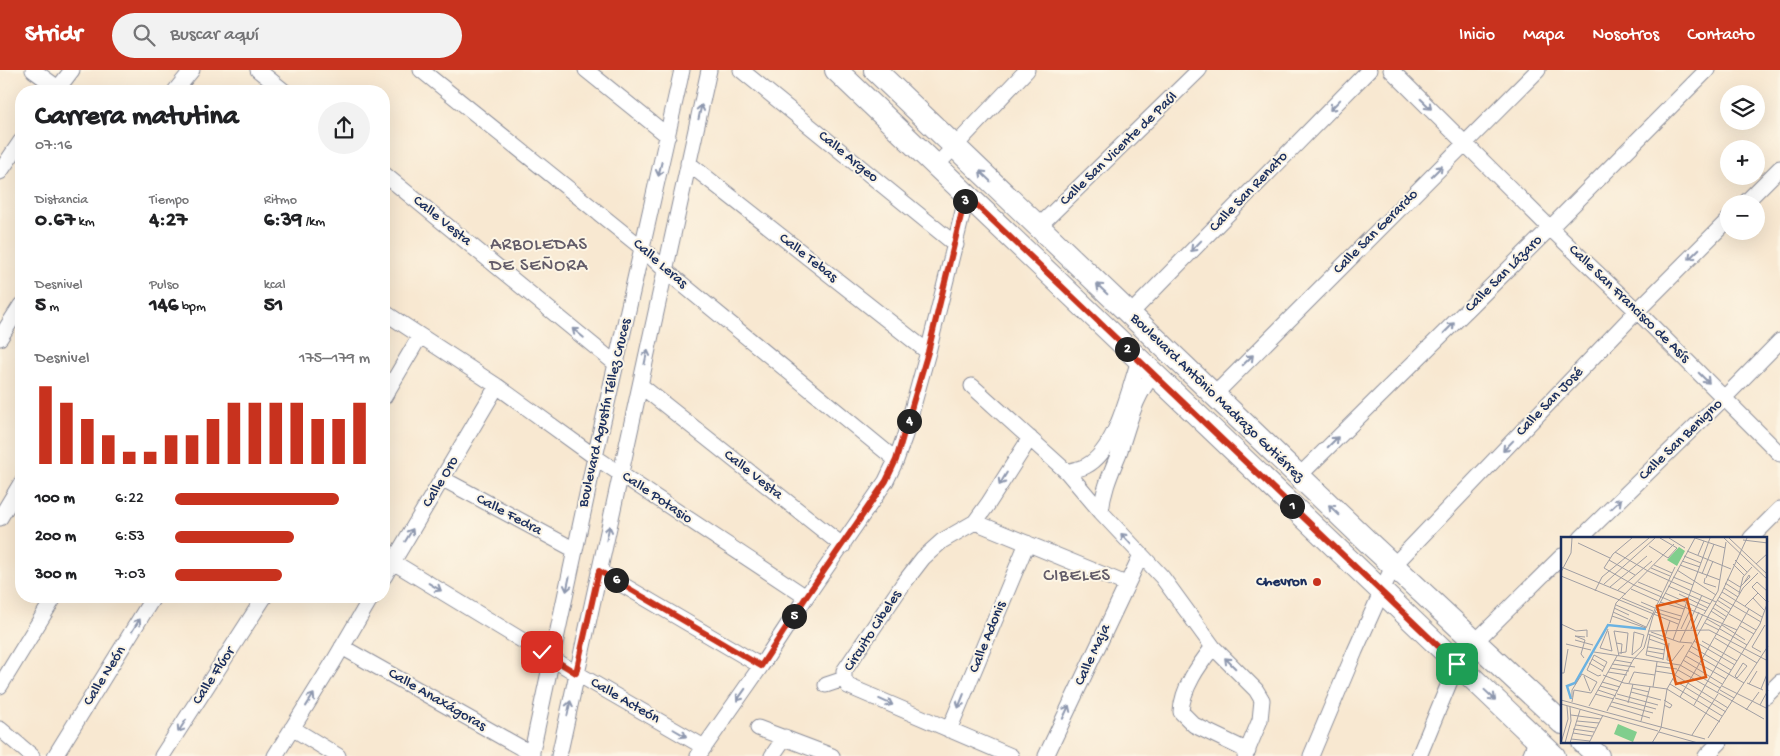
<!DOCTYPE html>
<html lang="es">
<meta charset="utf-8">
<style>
body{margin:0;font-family:"Gochi Hand",sans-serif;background:#f2f2f2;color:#202124;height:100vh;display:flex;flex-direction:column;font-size:19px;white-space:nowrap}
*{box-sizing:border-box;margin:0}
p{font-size:16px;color:#757577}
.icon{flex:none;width:28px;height:28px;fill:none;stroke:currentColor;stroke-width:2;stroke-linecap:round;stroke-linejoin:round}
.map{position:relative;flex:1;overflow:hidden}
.side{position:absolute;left:15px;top:15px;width:375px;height:518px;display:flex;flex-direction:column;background:#fff;border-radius:20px;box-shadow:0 5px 20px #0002}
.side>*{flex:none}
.controls{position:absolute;left:1720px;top:15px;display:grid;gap:10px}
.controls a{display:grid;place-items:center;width:45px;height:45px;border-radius:50%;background:#fff;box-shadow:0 5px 20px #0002;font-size:25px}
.pin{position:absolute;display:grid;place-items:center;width:42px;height:42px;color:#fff;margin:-21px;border-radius:10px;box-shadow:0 2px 8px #0006}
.km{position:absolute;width:25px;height:25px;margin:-12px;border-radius:50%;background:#222;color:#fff;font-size:14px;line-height:25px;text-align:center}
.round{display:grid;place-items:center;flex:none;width:52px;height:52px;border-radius:26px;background:#f2f2f2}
.summary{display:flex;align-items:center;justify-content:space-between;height:85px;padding:0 20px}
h1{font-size:28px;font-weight:700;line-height:38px}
.stats{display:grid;grid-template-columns:repeat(3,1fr);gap:8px;height:85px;padding:5px 20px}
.stats div{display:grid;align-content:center}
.stats b{font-size:21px;font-weight:700}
.stats small{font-size:14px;font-weight:400}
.stats p{font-size:14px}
.chart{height:140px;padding:10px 20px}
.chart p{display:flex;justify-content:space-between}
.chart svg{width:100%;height:90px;margin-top:5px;stroke:#c8321e;stroke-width:6}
ul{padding:0 20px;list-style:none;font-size:16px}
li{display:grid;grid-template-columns:80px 60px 1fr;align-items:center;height:38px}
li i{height:12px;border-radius:6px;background:#c8321e}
header{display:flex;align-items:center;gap:30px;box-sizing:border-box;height:70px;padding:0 25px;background:#c8321e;color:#fff}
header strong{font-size:24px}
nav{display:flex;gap:28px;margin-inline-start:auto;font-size:18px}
.search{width:350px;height:45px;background:#f2f2f2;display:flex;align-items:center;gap:12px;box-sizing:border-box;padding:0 18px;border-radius:28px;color:#757577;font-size:19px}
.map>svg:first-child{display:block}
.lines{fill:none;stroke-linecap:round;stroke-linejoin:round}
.street-casing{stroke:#8a8c98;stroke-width:17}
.secondary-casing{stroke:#8a8c98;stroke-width:24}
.street{stroke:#fff;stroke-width:15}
.secondary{stroke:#fff;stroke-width:22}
.oneway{stroke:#8d97ae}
.route-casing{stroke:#fff;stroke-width:10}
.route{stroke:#c8321e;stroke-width:6}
.poi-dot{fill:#c8321e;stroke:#fcf5e5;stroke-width:2}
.labels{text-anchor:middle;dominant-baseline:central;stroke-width:4;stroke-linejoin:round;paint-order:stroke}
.street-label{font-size:15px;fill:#1b2f5e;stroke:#fcf5e5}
.poi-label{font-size:15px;font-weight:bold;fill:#1b2f5e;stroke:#fcf5e5;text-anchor:end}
.quarter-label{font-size:18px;letter-spacing:1px;fill:#635c69;stroke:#fcf5e5}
.inset-river{fill:none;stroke:#6ab2e2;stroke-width:2.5}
.inset-road{fill:none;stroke:#a09ea3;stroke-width:1}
.view{fill:#de5710;fill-opacity:0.15;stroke:#de5710;stroke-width:2.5}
.inset-edge{fill:none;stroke:#1b2f5e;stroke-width:2.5}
</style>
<header>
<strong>Stridr</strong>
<div class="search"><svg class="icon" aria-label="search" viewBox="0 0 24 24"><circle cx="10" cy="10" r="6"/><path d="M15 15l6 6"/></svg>Buscar aquí</div>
<nav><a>Inicio</a><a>Mapa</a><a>Nosotros</a><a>Contacto</a></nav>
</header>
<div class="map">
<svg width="1780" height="686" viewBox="0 0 1780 686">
<rect width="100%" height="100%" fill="#fcf5e5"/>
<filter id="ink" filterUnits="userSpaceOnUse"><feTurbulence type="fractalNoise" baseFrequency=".02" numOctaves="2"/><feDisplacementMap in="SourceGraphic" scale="10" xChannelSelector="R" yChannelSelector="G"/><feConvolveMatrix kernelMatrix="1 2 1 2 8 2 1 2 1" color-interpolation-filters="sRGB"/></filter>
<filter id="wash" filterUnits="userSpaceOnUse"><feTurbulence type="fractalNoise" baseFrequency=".0096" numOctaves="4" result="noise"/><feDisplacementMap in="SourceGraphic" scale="20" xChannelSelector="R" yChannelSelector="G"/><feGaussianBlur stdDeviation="1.12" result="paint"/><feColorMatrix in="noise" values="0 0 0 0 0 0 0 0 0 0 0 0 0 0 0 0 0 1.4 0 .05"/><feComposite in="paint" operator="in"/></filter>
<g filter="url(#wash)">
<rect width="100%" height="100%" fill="#f8e8d1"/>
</g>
<g filter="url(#ink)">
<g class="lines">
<defs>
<path id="street" d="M33 0 62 21
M258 0 284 21
M421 0 642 178 665 200 896 390
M586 0 668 66
M741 0 956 175
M1391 0 1550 158 1637 241 1780 384
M56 21 72 0
M175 21 192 0
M688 93 928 282
M936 96 1027 0
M0 102 21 71
M384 104 616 294
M1744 134 1780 98
M1038 157 1199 0
M384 242 497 316 595 387 806 527
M1129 245 1369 0
M0 268 21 235
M640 315 843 476
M972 316 1067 402 1101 442 1162 507 1213 577 1256 620 1262 630 1260 650 1245 686
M1214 325 1538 0
M384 327 420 266
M1067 402C1073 400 1080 399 1086 396 1116 381 1129 320 1139 290
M1299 406 1550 158 1707 0
M443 409 575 480
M1101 442C1103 420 1111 403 1119 383 1129 355 1134 326 1154 304
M0 448 21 413
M975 452 1126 514
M1581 468 1724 328 1780 271
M1751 468 1780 439
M393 492 576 603 704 677
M599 501 761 596
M384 507 497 316
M1476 571 1562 486
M342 577 532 684
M1213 577C1199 595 1182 618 1181 642L1194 655 1248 681
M826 615 844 609
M0 616 55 526
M1766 626 1780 612
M292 658 338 686
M758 658 832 686
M0 659 32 686
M949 660 1027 473
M55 686 154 526
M162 686 265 526
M275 686 334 591 372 526
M531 686 595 387 682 0
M559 686 709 0
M698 686 761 596 806 527 886 411 896 390 905 365 928 282 967 125
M772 686 785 667
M1011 686 848 616 844 609V601L903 514 923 488 942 471 975 452 988 434 1030 368
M1046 686 1141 485
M1311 686 1355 581 1393 496 1637 241 1729 149
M1419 686 1457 594
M1530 686 1537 669
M1706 686 1720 672"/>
<path id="secondary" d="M836 0 1554 686
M875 0 1369 473 1562 653
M1583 672 1598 686"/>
</defs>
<use href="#street" class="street-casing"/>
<use href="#secondary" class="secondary-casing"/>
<use href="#street" class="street"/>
<use href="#secondary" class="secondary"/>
</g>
<defs><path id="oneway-shaft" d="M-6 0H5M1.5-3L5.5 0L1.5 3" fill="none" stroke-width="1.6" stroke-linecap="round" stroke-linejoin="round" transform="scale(1.25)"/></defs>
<g class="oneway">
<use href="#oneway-shaft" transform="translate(1426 34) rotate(44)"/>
<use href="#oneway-shaft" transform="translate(1335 35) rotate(134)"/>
<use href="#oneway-shaft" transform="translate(700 42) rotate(-78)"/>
<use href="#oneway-shaft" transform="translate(660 99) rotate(103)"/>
<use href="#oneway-shaft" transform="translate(1437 101) rotate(-45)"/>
<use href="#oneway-shaft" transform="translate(985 106) rotate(-136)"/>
<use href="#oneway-shaft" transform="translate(1196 176) rotate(134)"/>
<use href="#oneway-shaft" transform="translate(1694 184) rotate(135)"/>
<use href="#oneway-shaft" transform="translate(1102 219) rotate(-136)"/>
<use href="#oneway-shaft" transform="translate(1449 258) rotate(-45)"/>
<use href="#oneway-shaft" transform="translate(578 263) rotate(-141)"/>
<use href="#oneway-shaft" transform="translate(646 287) rotate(-78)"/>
<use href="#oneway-shaft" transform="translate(1248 290) rotate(-45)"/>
<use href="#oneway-shaft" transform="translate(1704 308) rotate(45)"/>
<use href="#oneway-shaft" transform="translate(1333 372) rotate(-45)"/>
<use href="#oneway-shaft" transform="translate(1508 376) rotate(134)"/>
<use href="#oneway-shaft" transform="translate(1003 409) rotate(121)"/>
<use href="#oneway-shaft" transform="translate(1616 434) rotate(-44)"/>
<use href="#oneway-shaft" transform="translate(1334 440) rotate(-136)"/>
<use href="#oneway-shaft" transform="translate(608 463) rotate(-78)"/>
<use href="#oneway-shaft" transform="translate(409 465) rotate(-59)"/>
<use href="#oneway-shaft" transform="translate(1126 469) rotate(-133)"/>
<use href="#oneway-shaft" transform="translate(568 514) rotate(102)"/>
<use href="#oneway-shaft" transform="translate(435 517) rotate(31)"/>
<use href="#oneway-shaft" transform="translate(136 555) rotate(-58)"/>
<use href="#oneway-shaft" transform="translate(1230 593) rotate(-135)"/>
<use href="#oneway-shaft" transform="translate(741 625) rotate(125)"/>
<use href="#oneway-shaft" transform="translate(1490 625) rotate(43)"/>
<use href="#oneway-shaft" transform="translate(310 630) rotate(-58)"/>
<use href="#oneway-shaft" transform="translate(961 631) rotate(112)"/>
<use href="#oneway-shaft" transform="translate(886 632) rotate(24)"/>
<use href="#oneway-shaft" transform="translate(569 638) rotate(-78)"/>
<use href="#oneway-shaft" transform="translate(1066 642) rotate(-65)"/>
<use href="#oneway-shaft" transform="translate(182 656) rotate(123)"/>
<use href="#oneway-shaft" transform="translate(680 663) rotate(30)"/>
</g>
</g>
<g class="lines" filter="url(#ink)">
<defs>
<path id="route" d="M542 582 576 603 599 501 761 596 806 527 886 411 896 390 928 282 966 125 1457 594"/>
</defs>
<use href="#route" class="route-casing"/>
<use href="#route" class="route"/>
</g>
<circle class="poi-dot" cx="1317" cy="512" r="5"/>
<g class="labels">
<g class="street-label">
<text transform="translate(1119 79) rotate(-44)">Calle San Vicente de Paúl</text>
<text transform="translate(848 87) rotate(39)">Calle Argeo</text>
<text transform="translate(1249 122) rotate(-46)">Calle San Renato</text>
<text transform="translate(442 151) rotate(39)">Calle Vesta</text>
<text transform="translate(1376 162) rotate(-45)">Calle San Gerardo</text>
<text transform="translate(808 188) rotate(38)">Calle Tebas</text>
<text transform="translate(660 194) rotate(41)">Calle Leras</text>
<text transform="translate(1504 204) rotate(-45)">Calle San Lázaro</text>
<text transform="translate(1629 234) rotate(44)">Calle San Francisco de Asís</text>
<text transform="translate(1217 328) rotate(44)">Boulevard Antônio Madrazo Gutiérrez</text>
<text transform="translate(1550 332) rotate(-46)">Calle San José</text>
<text transform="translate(605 343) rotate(-77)">Boulevard Agustín Téllez Cruces</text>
<text transform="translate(1681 370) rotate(-44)">Calle San Benigno</text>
<text transform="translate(753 405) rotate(38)">Calle Vesta</text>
<text transform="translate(441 412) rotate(-59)">Calle Oro</text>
<text transform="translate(657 428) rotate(34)">Calle Potasio</text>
<text transform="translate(509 445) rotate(28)">Calle Fedra</text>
<text transform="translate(873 561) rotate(-57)">Circuito Cibeles</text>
<text transform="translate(988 567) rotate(-68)">Calle Adonis</text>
<text transform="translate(1093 585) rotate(-65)">Calle Maja</text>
<text transform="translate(105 606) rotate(-58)">Calle Neón</text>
<text transform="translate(214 606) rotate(-57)">Calle Flúor</text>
<text transform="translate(437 630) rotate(30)">Calle Anaxágoras</text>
<text transform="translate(625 631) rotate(30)">Calle Acteón</text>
</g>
<g class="poi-label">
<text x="1307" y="512">Chevron</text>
</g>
<g class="quarter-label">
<text x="539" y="175">ARBOLEDAS<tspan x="539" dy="21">DE SEÑORA</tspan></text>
<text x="1077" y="506">CIBELES</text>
</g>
</g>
<g transform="translate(1561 467)">
<rect width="206" height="206" fill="#f8e8d1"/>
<path d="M118 10 124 14 116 29 106 23ZM57 187 76 195 72 205 53 197Z" fill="#80ce8d"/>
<path class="inset-river" d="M10 162 6 149 14 146 47 88 85 92"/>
<path class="inset-road" d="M71 1 52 17 43 31 73 48 176 93M108 1 124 11M163 1 207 43M168 1 207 38M182 3 207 6M17 6 49 21M88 9 107 21 116 11 99 1M126 14 170 32M54 15 87 34 155 65M137 18 143 4M123 19 140 26M48 23 74 38M174 23 186 35M121 24 139 30M172 27 183 38M195 27 207 16M93 28 111 36M119 28 159 43M0 30 65 57M90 31 109 39M116 33 155 58M0 35 10 16 11 1M141 37 153 7M0 39 117 87M112 40 132 48M144 41 143 46 155 50M145 41 152 24M166 42 179 50 189 40 188 38 183 46M77 45 101 55M164 46 178 55M43 47 94 1M107 49 149 67M49 50 86 19M163 51 177 60M70 52 97 64M57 53 91 24M34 54 41 40 88 1M161 55 201 80M104 56 145 74M118 57 147 71M178 57 182 40 191 30M158 60 200 85M61 61 92 74M192 61 203 73M156 63 170 72M80 65 94 71M99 65 123 72M206 65 191 50 196 45 207 55M154 67 168 76M55 68 87 82M184 69 197 56M53 71 68 78M152 71 166 80M96 72 120 79M150 74 164 83M52 75 85 90M94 75 119 83M143 77 157 54 165 5M168 77 195 93M51 79 85 91 114 30M146 82 160 90M49 86 55 66 113 7M144 86 158 93M0 87 15 94 26 93V100M161 88 184 103M179 89 193 97M120 92 130 71M130 92 138 75M135 92 142 77M159 92 186 108M47 94 51 114 39 111 47 92M87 94 148 93 207 124M73 95 83 98 80 110 71 118ZM90 95 118 105 131 106M87 97 105 104M89 98 85 118 102 122M24 100 14 99 24 103M104 100 109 84M154 101 196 126M88 102 105 108M14 103 32 108M112 103 149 1M133 104 174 128M141 104 176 124M119 105 141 58M55 106 61 107 60 117M108 106 106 123 111 124 123 108M5 107 30 113M130 109 170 133M87 110 104 113M86 114 103 117M128 114 183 146M33 115 119 128 159 151M200 115 191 110 204 88M58 119 53 94 67 96 65 115 58 116M125 119 165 142M23 121 20 117 24 103M31 122 44 130M54 123 71 126M102 123 105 102M122 123 161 147M28 126 42 134M182 126 186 129 176 141 174 139ZM51 127 74 130M95 129 116 132M49 131 68 134M117 133 203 182M94 134 113 137M47 135 66 138M0 136H3L7 112M40 138 37 139 26 133 33 118 46 125 41 135M42 138 63 146 106 152 159 185M114 138 167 171M23 139 29 154M111 142 165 175M41 145 59 150M68 146 73 135 94 138M186 146 202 153M109 147 161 179M188 147 196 134M39 149 57 154M161 149 207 172M92 150 96 125M71 151 88 155M200 152 206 137M37 153 55 159M159 153 173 161M70 155 100 163M156 156 199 87 207 64M34 157 53 162M56 157 97 168M119 160 182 51 197 36M54 161 95 172M0 163 144 202M11 165 13 153 30 156 36 145 21 137 11 153V160M51 165 92 176M67 166 72 147M0 167 97 194M103 168 109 171 111 168 103 163M133 168 188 72M199 168 207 153M28 169 56 119M49 169 89 181M185 173 198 155M46 174 72 123 83 111 92 79 134 1 164 11M10 178 40 182M16 184 38 186M80 184 89 150M15 188 35 191M12 192 33 195M98 195 137 206M12 196 31 199M131 198 157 157M147 201 207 109M10 202 29 204M0 206 7 182 6 169M4 206 10 184 9 170M9 206 19 173M28 206 42 178M91 206 100 191 106 152 161 55 186 1"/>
<path class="view" d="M126 62 145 140 115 147 96 69Z"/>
<rect width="206" height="206" class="inset-edge"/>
</g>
</svg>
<div class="controls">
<a><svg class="icon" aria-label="layers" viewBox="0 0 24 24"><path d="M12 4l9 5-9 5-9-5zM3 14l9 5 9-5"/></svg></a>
<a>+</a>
<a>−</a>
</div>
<div class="pin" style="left:1457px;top:594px;background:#1e9e55"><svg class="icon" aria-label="arrive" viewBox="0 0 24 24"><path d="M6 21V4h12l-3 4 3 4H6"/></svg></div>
<div class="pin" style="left:542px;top:582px;background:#d93025"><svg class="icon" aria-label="check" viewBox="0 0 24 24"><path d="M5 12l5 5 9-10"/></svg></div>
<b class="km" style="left:1292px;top:436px">1</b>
<b class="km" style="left:1127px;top:279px">2</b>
<b class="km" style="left:965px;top:131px">3</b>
<b class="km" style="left:909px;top:351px">4</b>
<b class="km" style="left:794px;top:546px">5</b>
<b class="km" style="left:616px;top:510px">6</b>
<section class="side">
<div class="summary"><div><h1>Carrera matutina</h1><p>07:16</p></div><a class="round"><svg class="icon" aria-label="share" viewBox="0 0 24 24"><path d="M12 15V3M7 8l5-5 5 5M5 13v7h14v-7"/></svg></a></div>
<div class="stats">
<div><p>Distancia</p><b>0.67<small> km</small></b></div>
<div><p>Tiempo</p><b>4:27</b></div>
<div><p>Ritmo</p><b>6:39<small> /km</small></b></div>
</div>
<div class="stats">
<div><p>Desnivel</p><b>5<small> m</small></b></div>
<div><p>Pulso</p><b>146<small> bpm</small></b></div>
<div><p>kcal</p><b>51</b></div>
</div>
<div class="chart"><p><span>Desnivel</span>175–179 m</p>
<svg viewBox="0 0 160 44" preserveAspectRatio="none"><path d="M5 44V6M15 44V14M25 44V22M35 44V30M45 44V38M55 44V38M65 44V30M75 44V30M85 44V22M95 44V14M105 44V14M115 44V14M125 44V14M135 44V22M145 44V22M155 44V14"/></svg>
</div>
<ul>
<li><b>100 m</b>6:22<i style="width:84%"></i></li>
<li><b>200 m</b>6:53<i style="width:61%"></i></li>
<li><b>300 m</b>7:03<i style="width:55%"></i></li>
</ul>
</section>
</div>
